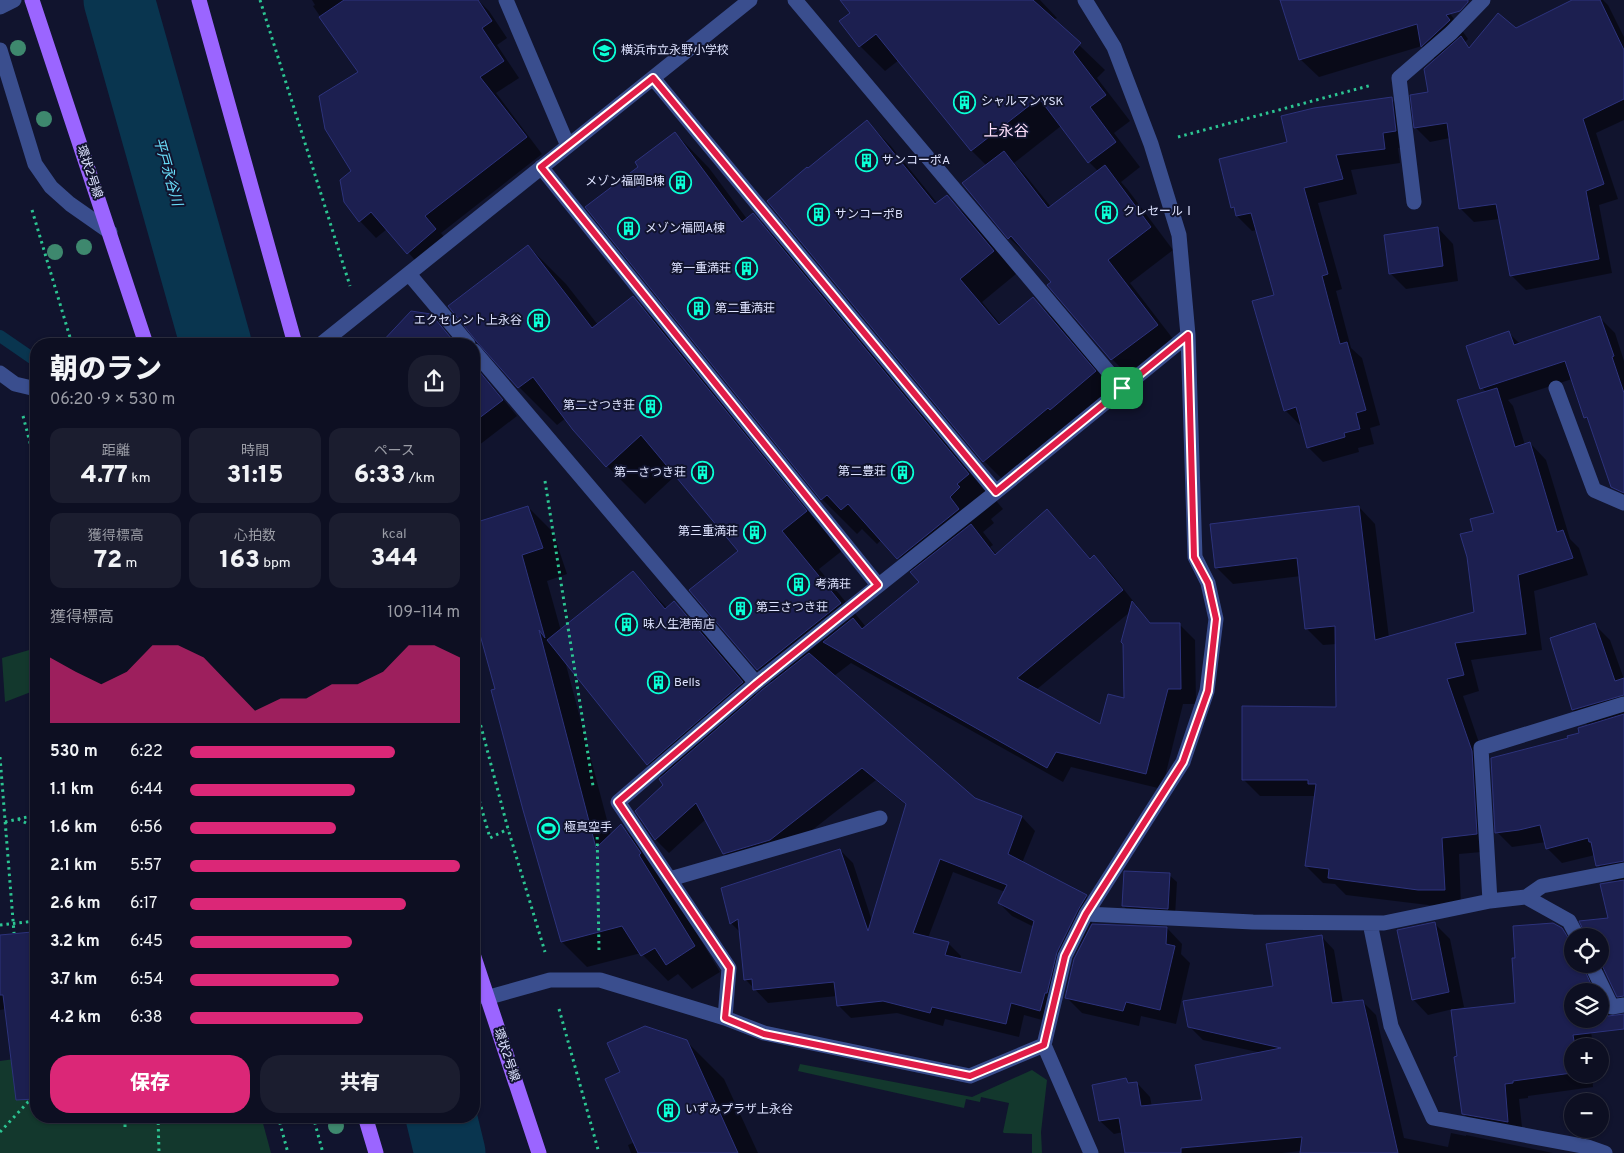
<!DOCTYPE html>
<html lang="ja">
<meta charset="utf-8">
<style>
body{margin:0;font-family:Overpass,"Noto Sans JP",sans-serif;background:#1b1d2f;color:#f1f3f6;height:100vh;display:flex;flex-direction:column;font-size:19px;white-space:nowrap}
*{box-sizing:border-box;margin:0}
p{font-size:16px;color:#9a9ca5}
.icon{flex:none;width:28px;height:28px;fill:none;stroke:currentColor;stroke-width:2;stroke-linecap:round;stroke-linejoin:round}
.map{position:relative;flex:1;overflow:hidden}
.sheet{position:absolute;left:30px;top:338px;width:450px;height:785px;display:flex;flex-direction:column;background:#0d0f22;border-radius:20px;box-shadow:0 1px 4px #0004,0 0 0 1px #2d2f40}
.sheet>*{flex:none}
.buttons{position:absolute;left:1564px;top:928px;display:grid;gap:10px}
.buttons a{display:grid;place-items:center;width:45px;height:45px;border-radius:50%;background:#0d0f22;box-shadow:0 1px 4px #0004,0 0 0 1px #2d2f40;font-size:25px}
.pin{position:absolute;display:grid;place-items:center;width:42px;height:42px;color:#fff;margin:-21px;border-radius:10px;box-shadow:0 2px 8px #0006}
.round{display:grid;place-items:center;flex:none;width:52px;height:52px;border-radius:20px;background:#1b1d2f}
.headline{display:flex;align-items:center;justify-content:space-between;height:85px;padding:0 20px}
h1{font-size:28px;font-weight:800;line-height:38px}
.metrics{display:grid;grid-template-columns:repeat(3,1fr);gap:8px;height:85px;padding:5px 20px}
.metrics div{display:grid;align-content:center;border-radius:12px;background:#1b1d2f;text-align:center}
.metrics b{font-size:25px;font-weight:800}
.metrics small{font-size:14px;font-weight:400}
.metrics p{font-size:14px}
.chart{height:140px;padding:10px 20px}
.chart p{display:flex;justify-content:space-between}
.chart svg{width:100%;height:90px;margin-top:5px;fill:#db2777;opacity:.7}
.action{display:flex;gap:10px;margin-top:auto;padding:10px 20px}
.action a{flex:1;height:58px;border-radius:20px;background:#db2777;color:#fff;font-size:20px;font-weight:800;line-height:58px;text-align:center}
.action a+a{background:#1b1d2f;color:#f1f3f6}
ul{padding:0 20px;list-style:none;font-size:16px}
li{display:grid;grid-template-columns:80px 60px 1fr;align-items:center;height:38px}
li i{height:12px;border-radius:6px;background:#db2777}
.map>svg:first-child{display:block}
.green{fill:#13382d}
.shadow{fill:#0007;fill-rule:evenodd}
.lines{fill:none;stroke-linecap:round;stroke-linejoin:round}
.stream{stroke:#09354f;stroke-width:12}
.river{stroke:#09354f;stroke-width:71}
.building{fill:#1c1f50;stroke:#2d337c;fill-rule:evenodd}
.path{stroke:#2cc592;stroke-width:3;stroke-dasharray:2.5 4;stroke-linecap:butt}
.minor{stroke:#3a4e8e;stroke-width:15}
.major{stroke:#9b65ff;stroke-width:15}
.tree{fill:#3e886e}
.route-casing{stroke:#fff;stroke-width:10}
.route{stroke:#e11d48;stroke-width:6}
.labels{text-anchor:middle;dominant-baseline:central;stroke-width:4;stroke-linejoin:round;paint-order:stroke}
.poi-label{font-size:12px;fill:#dee3ff;stroke:#11142e;text-anchor:start}
.street-label{font-size:12px;fill:#dee3ff;stroke:#11142e}
.water-label{font-size:14px;font-style:italic;fill:#6ce3ff;stroke:#11142e}
.quarter-label{font-size:15px;fill:#ffe0fc;stroke:#11142e}
</style>
<div class="map">
<svg width="1624" height="1153" viewBox="0 0 1624 1153">
<rect width="100%" height="100%" fill="#11142e"/>
<path class="green" d="M36 648V690L5 702 2 658Z
M36 1056V1116H261L271 1153H0V1061Z
M800 1064 972 1097 1032 1070 1047 1080 1041 1132 1042 1153H1032V1134L1004 1133 1003 1132 1009 1103 981 1097 980 1102 966 1099 964 1108 798 1071Z"/>
<path class="shadow" d="M312 0H478L489 11 507 38 497 45 519 78 496 93 542 154 441 233 451 246 424 270 387 229 376 238 360 221 345 202 353 172 359 73 313 6 315 5Z
M842 0H1040L1057 18 1053 20 1105 70 1097 78 1130 121 1114 133 1140 167 1121 182 1128 190 1173 250 1130 283 1180 348 1135 382 1112 359 1052 282 1033 260 1009 238 964 184 987 166 972 151 899 60 885 71 860 46 851 13ZM1061 126 1089 162 1099 172 1051 207 1026 176 1014 163Z
M1292 0H1452L1444 5 1468 39 1465 42 1471 48 1516 29 1575 0H1603L1608 5 1624 37V120L1596 133 1618 199 1599 205 1612 273 1526 290 1511 275 1500 219 1474 222 1460 208 1450 138 1430 142 1416 128 1429 93 1436 60 1422 46 1319 77 1300 59Z
M1391 99 1406 114 1410 146 1398 148 1400 163 1351 170 1357 194 1318 203 1342 289 1336 291 1351 348 1362 358 1380 425 1370 428 1374 444 1358 448 1359 452 1323 462 1308 447 1302 425H1300L1285 410 1275 296 1257 230 1252 231 1237 216 1236 211 1232 207 1289 143Z
M867 122 890 145 938 204 947 197 970 219 1016 274 982 302 1001 325 1033 298 1056 321 1118 395 1007 484 984 461 769 201Z
M675 133 709 168 747 219 753 215 787 250 1003 509 991 519 994 523 983 532 993 545 990 547 997 555 1047 511 1091 559 1094 557 1110 572 1137 606 1136 607 1152 625 1179 624 1195 640 1196 704H1183L1162 789 1071 767 1063 782 851 663 834 676 974 799 1022 817 1035 831 1022 863 1086 896 1099 909 1069 965 1053 1023 1024 1015 1019 1037 945 1019 943 1026 897 1013 851 1018 838 1005 837 996 768 1003 745 979 741 933 731 923 723 889 840 850 853 863 872 921 907 806 876 780 783 853 737 866 724 853 706 819 669 853 656 840 637 811 665 785 662 778 648 764 565 661 611 835 621 826 647 851 720 972 692 989 678 974 668 981 641 953 587 967 562 942 474 608 475 598 474 525 528 507 553 532 567 574 547 581 561 631 633 572 667 608 674 603 703 631 757 696 772 683 758 669 691 590 739 551 676 475 645 504 607 466 566 418 557 425 519 387 478 341 528 246 566 284 598 325 633 298 671 336 843 550 819 569 866 627 921 583 882 539 877 544 862 529 857 534 822 499 640 167ZM1130 612 1125 700 1101 726 1036 690ZM953 872 1005 892 999 903 1012 916 1034 927 1022 974 960 960 961 956 948 943 928 938Z
M1438 228 1453 244 1458 281 1406 289 1390 273Z
M1600 318 1615 333 1624 361V495L1610 480 1590 422 1585 417 1572 379 1508 400 1513 406 1525 445 1530 443 1546 460 1570 539 1579 548 1588 575 1534 591 1542 650 1471 660 1479 691 1463 696 1488 769 1493 851 1459 854 1461 906H1436L1346 895 1335 884 1323 883 1306 866 1316 796H1260L1243 779 1337 709V644L1323 645 1307 629 1301 576 1233 584 1217 568 1359 507 1375 524 1389 638 1476 613 1475 532 1495 513 1486 392 1482 388 1509 333 1520 344Z
M474 364 517 416 474 449Z
M1595 625 1610 640 1624 679V1001L1618 996 1606 970H1603L1598 975 1597 984 1614 1019 1590 1024 1593 1046H1572V1074H1592L1593 1087 1528 1096V1098L1519 1099 1523 1137 1478 1129 1463 1113 1453 1009 1428 1015 1413 999 1434 923 1450 939 1464 1007 1457 1009V1010L1516 1004V959L1561 929 1572 940V964H1600V936H1588L1610 920 1615 883 1598 865 1595 855 1562 863 1547 848 1546 842 1512 847 1497 832 1569 739 1581 734 1589 726 1573 710ZM1572 991H1600V1019H1572Z
M1169 875 1177 882 1175 916 1131 913 1123 906Z
M1167 928 1182 944 1181 954 1190 963 1176 1024 1141 1016 1139 1026 1082 1013 1066 997Z
M31 933 36 938V1064L25 1065 6 1009 0 1010V936Z
M1321 936 1334 950 1343 1003 1363 1002 1376 1015 1404 1138 1448 1147 1451 1133 1466 1136V1135L1553 1153H1301V1151L1282 1153H1126L1123 1132 1114 1134 1100 1121 1094 1086 1126 1080 1131 1084 1137 1083 1150 1097 1152 1107 1204 1102 1262 1053 1203 1040 1189 1026 1274 987Z
M686 1041 724 1079 758 1153H631L628 1145 635 1142Z"/>
<g class="lines">
<path class="stream" d="M0 336 32 358"/>
<path class="river" d="M119 0 216 344
M441 1116 450 1153"/>
</g>
<path class="building" d="M344 0H478L492 21 482 28 504 61 480 77 527 137 425 216 436 229 407 254 371 212 359 222 344 202 340 180 351 171 325 129 319 96 358 72 319 17Z
M840 0H1033L1081 43 1073 52 1106 95 1090 107 1116 142 1088 163 1039 98 971 151 876 34 859 47 839 21 850 13Z
M1280 0H1468V2L1460 11 1446 15 1450 20 1421 47 1417 24 1299 60Z
M1572 0H1600L1624 50V99L1583 119 1604 184 1586 191 1599 259 1510 276 1496 204 1459 209 1447 123 1414 128 1410 95 1428 92 1424 69 1461 36 1469 48 1498 13 1516 28Z
M1392 97 1396 131 1383 133 1385 149 1336 155 1343 179 1304 188 1328 274 1322 276 1340 344 1347 342 1366 410 1356 413 1360 429 1344 433 1345 437 1307 448 1296 407 1284 411 1252 301 1274 295 1251 213 1236 216 1234 207 1231 208 1219 159 1287 142 1281 116 1314 108Z
M867 120 935 204 947 195 994 251 960 279 999 325 1033 297 1096 371 1050 410 1048 408 983 462 767 201 807 167 808 168Z
M675 132 742 222 753 213 969 474 957 484 960 487 950 497 959 509 897 559 848 504 841 510 827 495 821 500 585 207 638 167 635 162Z
M1004 151 1048 208 1105 165 1151 227 1108 260 1158 325 1111 360 1047 285 1051 282 1011 236 1008 239 962 183Z
M1438 227 1443 266 1389 274 1384 235Z
M528 245 592 328 633 296 807 511 782 531 841 603 757 670 689 590 738 551 641 435 606 467 573 430 533 377 518 388 477 342 448 306Z
M411 311 431 314 456 344H380Z
M1600 316 1614 356 1612 357 1624 393V493L1611 487 1587 417 1584 418 1565 361 1480 389 1466 346 1509 331 1514 345Z
M474 365 503 400 474 422Z
M1497 388 1515 447 1530 442 1557 532 1563 530 1573 558 1518 575 1526 634 1455 643 1464 675 1447 679 1472 751 1477 834 1442 838 1445 890H1418L1328 878 1329 869 1305 866 1316 784H1308V780H1242V706L1336 707 1335 626 1305 629 1297 558 1215 568 1210 524 1359 506 1375 640 1474 612 1467 557 1460 534 1473 531 1470 519 1494 513 1457 400Z
M528 506 543 548 522 555 545 638 539 630 596 848 621 824 641 853 639 855 695 946 666 965 655 948 641 956 622 926 561 942 523 810 491 690 495 689 474 613V523Z
M1047 509 1090 559 1094 555 1123 590 1017 678 1100 724 1108 694 1124 698 1123 644 1121 642 1132 601 1150 623H1180L1181 689H1168L1146 774 1056 752 1047 768 823 642 853 618 862 629 919 582 910 572 971 524 995 555Z
M633 571 665 609 674 601 743 682 647 765 547 640Z
M1595 623 1615 681 1624 678V695L1572 710 1550 638Z
M809 653 975 798 1022 816 1008 854 1087 895 1078 910 1057 952 1047 993H1045L1040 1011 1011 1003 1006 1024 932 1007 930 1013 883 1001 837 1006 834 982 753 990 752 979 744 980 738 919 730 924 721 888 840 849 868 931 906 804 862 768 770 840 723 854 696 803 655 840 635 811 663 785 659 779 762 690ZM940 859 1007 885 998 903 1034 921 1021 973 945 955 949 942 913 933Z
M1624 714V861L1596 866 1591 842H1589L1588 838 1546 849 1540 825 1519 830 1495 833 1491 758 1568 738 1567 736 1579 733 1578 728Z
M1124 871 1170 873 1168 909 1122 906Z
M1624 880V996L1617 997 1600 961V936H1586L1579 921 1608 918 1600 884Z
M1435 922 1449 992 1412 1000 1397 930Z
M1553 923 1562 928 1572 944V964H1582L1594 991H1572V1019H1600V1004L1604 1011 1608 1016 1624 1014V1029L1573 1035 1575 1046H1572V1073L1513 1081V1083L1505 1084 1508 1122 1462 1114 1454 1057 1457 1056 1451 1010 1515 1003 1512 958H1515L1513 926Z
M1092 924 1167 927 1166 944 1175 946 1160 1010 1126 1002 1123 1011 1065 998 1074 959Z
M32 932V941H36V1099L16 1100 3 995H0V935Z
M1322 935 1332 1003 1363 1000 1398 1153H1300L1302 1137 1181 1148V1153H1125L1119 1118 1099 1121 1092 1085 1126 1078 1128 1083 1137 1082 1141 1106 1202 1100 1195 1065 1281 1048 1188 1027 1183 1001 1273 986 1266 944Z
M645 1026 687 1040 738 1153H638L605 1079 620 1072 607 1043Z"/>
<g class="lines">
<path class="path" d="M260 0 350 286
M1178 137 1372 85
M32 210 72 344
M23 416 32 450 36 454
M545 481 593 786
M474 700 508 829 545 952
M0 757 14 933
M474 782 490 838 508 829
M18 819 36 828
M5 822 36 815
M597 824 599 951
M0 925 36 921
M559 1009 599 1153
M158 1116 159 1153
M278 1116 288 1153
M313 1116 323 1153
M125 1127V1116
M0 1132 28 1102 36 1098"/>
<path class="minor" d="M506 0 568 146
M795 0 1122 388
M1085 0 1114 47 1151 144 1179 235 1188 335 1195 557 1208 583 1216 619 1207 691 1183 762 1086 914 1065 956 1044 1045 1091 1153
M0 7 14 0
M0 50 35 164 51 187 70 204 110 232
M653 78 996 492
M541 167 878 585
M1414 202 1399 78 1451 33 1483 0
M409 274 468 344
M321 344 750 0
M474 351 756 683
M0 373 15 384 36 389
M1556 388 1594 490 1624 503
M670 879 880 818
M1526 897 1542 886 1624 870
M1490 901 1481 748 1624 704
M1086 914 1253 922 1384 923 1490 901 1526 897 1569 921 1577 936
M1370 923 1391 1026 1433 1118 1588 1147 1605 1153
M1591 964 1612 1007 1624 1005
M486 998 550 980H600L725 1018 764 1033 970 1076 1044 1045
M725 1018 729 968 618 802 756 683 996 492 1188 335"/>
<path class="major" d="M32 0 146 344
M199 0 295 344
M474 957 539 1153
M365 1116 376 1153"/>
</g>
<g class="tree">
<circle cx="18" cy="48" r="8"/>
<circle cx="44" cy="119" r="8"/>
<circle cx="84" cy="247" r="8"/>
<circle cx="55" cy="252" r="8"/>
<circle cx="336" cy="1126" r="8"/>
</g>
<g class="lines">
<defs>
<path id="route" d="M653 78 996 492 1188 335 1194 557 1208 583 1216 619 1208 691 1183 762 1086 914 1065 956 1044 1045 970 1076 764 1034 725 1018 730 968 618 802 756 684 878 585 541 167Z"/>
</defs>
<use href="#route" class="route-casing"/>
<use href="#route" class="route"/>
</g>
<defs>
<symbol id="school-ring" viewBox="-11 -11 22 22"><circle r="9.5" fill="#11142e" stroke="#0affd5" stroke-width="1.5"/><path d="M0-5L7-2L0 1L-7-2ZM-4 1L0 2.5L4 1V4Q0 6-4 4Z" fill="#0affd5"/></symbol>
<symbol id="building-ring" viewBox="-11 -11 22 22"><circle r="9.5" fill="#11142e" stroke="#0affd5" stroke-width="1.5"/><path d="M-4-6H4V6H1V3H-1V6H-4ZM-2.5-4.3h1.7v1.8h-1.7ZM.8-4.3h1.7v1.8H.8ZM-2.5-1h1.7V.8h-1.7ZM.8-1h1.7V.8H.8Z" fill="#0affd5"/></symbol>
<symbol id="stadium-ring" viewBox="-11 -11 22 22"><circle r="9.5" fill="#11142e" stroke="#0affd5" stroke-width="1.5"/><path d="M0-5a6.5 5 0 1 0 0 10a6.5 5 0 1 0 0-10ZM-3.5-1.8h7v3.6h-7Z" fill="#0affd5"/></symbol>
</defs>
<g fill-rule="evenodd">
<use href="#school-ring" x="592" y="38" width="25" height="25"/>
<use href="#building-ring" x="952" y="90" width="25" height="25"/>
<use href="#building-ring" x="854" y="148" width="25" height="25"/>
<use href="#building-ring" x="668" y="170" width="25" height="25"/>
<use href="#building-ring" x="1094" y="200" width="25" height="25"/>
<use href="#building-ring" x="806" y="202" width="25" height="25"/>
<use href="#building-ring" x="616" y="216" width="25" height="25"/>
<use href="#building-ring" x="734" y="256" width="25" height="25"/>
<use href="#building-ring" x="686" y="296" width="25" height="25"/>
<use href="#building-ring" x="526" y="308" width="25" height="25"/>
<use href="#building-ring" x="638" y="394" width="25" height="25"/>
<use href="#building-ring" x="890" y="460" width="25" height="25"/>
<use href="#building-ring" x="690" y="460" width="25" height="25"/>
<use href="#building-ring" x="742" y="520" width="25" height="25"/>
<use href="#building-ring" x="786" y="572" width="25" height="25"/>
<use href="#building-ring" x="728" y="596" width="25" height="25"/>
<use href="#building-ring" x="614" y="612" width="25" height="25"/>
<use href="#building-ring" x="646" y="670" width="25" height="25"/>
<use href="#stadium-ring" x="536" y="816" width="25" height="25"/>
<use href="#building-ring" x="656" y="1098" width="25" height="25"/>
</g>
<g class="labels">
<g class="poi-label">
<text x="621" y="51">横浜市立永野小学校</text>
<text x="981" y="102">シャルマンYSK</text>
<text x="882" y="161">サンコーポA</text>
<text x="665" y="182" text-anchor="end">メゾン福岡B棟</text>
<text x="1123" y="212">クレセールⅠ</text>
<text x="835" y="215">サンコーポB</text>
<text x="645" y="229">メゾン福岡A棟</text>
<text x="731" y="269" text-anchor="end">第一重満荘</text>
<text x="715" y="309">第二重満荘</text>
<text x="522" y="321" text-anchor="end">エクセレント上永谷</text>
<text x="635" y="406" text-anchor="end">第二さつき荘</text>
<text x="886" y="472" text-anchor="end">第二豊荘</text>
<text x="686" y="473" text-anchor="end">第一さつき荘</text>
<text x="738" y="532" text-anchor="end">第三重満荘</text>
<text x="815" y="585">考満荘</text>
<text x="756" y="608">第三さつき荘</text>
<text x="643" y="625">味人生港南店</text>
<text x="674" y="683">Bells</text>
<text x="564" y="828">極真空手</text>
<text x="685" y="1110">いずみプラザ上永谷</text>
</g>
<g class="street-label">
<text transform="translate(89 172) rotate(71)">環状2号線</text>
<text transform="translate(506 1055) rotate(71)">環状2号線</text>
</g>
<g class="water-label">
<text transform="translate(167 172) rotate(74)">平戸永谷川</text>
</g>
<g class="quarter-label">
<text x="1006" y="132">上永谷</text>
</g>
</g>
</svg>
<div class="buttons">
<a><svg class="icon" aria-label="locate" viewBox="0 0 24 24"><circle cx="12" cy="12" r="6"/><path d="M12 2v4M12 18v4M2 12h4M18 12h4"/></svg></a>
<a><svg class="icon" aria-label="layers" viewBox="0 0 24 24"><path d="M12 4l9 5-9 5-9-5zM3 14l9 5 9-5"/></svg></a>
<a>+</a>
<a>−</a>
</div>
<div class="pin" style="left:1122px;top:388px;background:#1e9e55"><svg class="icon" aria-label="arrive" viewBox="0 0 24 24"><path d="M6 21V4h12l-3 4 3 4H6"/></svg></div>
<section class="sheet">
<div class="headline"><div><h1>朝のラン</h1><p>06:20 · 9 × 530 m</p></div><a class="round"><svg class="icon" aria-label="share" viewBox="0 0 24 24"><path d="M12 15V3M7 8l5-5 5 5M5 13v7h14v-7"/></svg></a></div>
<div class="metrics">
<div><p>距離</p><b>4.77<small> km</small></b></div>
<div><p>時間</p><b>31:15</b></div>
<div><p>ペース</p><b>6:33<small> /km</small></b></div>
</div>
<div class="metrics">
<div><p>獲得標高</p><b>72<small> m</small></b></div>
<div><p>心拍数</p><b>163<small> bpm</small></b></div>
<div><p>kcal</p><b>344</b></div>
</div>
<div class="chart"><p><span>獲得標高</span>109–114 m</p>
<svg viewBox="0 0 160 44" preserveAspectRatio="none"><path d="M0 44V12L10 19L20 25L30 19L40 6L50 6L60 12L70 25L80 38L90 32L100 32L110 25L120 25L130 19L140 6L150 6L160 12V44z"/></svg>
</div>
<ul>
<li><b>530 m</b>6:22<i style="width:76%"></i></li>
<li><b>1.1 km</b>6:44<i style="width:61%"></i></li>
<li><b>1.6 km</b>6:56<i style="width:54%"></i></li>
<li><b>2.1 km</b>5:57<i style="width:100%"></i></li>
<li><b>2.6 km</b>6:17<i style="width:80%"></i></li>
<li><b>3.2 km</b>6:45<i style="width:60%"></i></li>
<li><b>3.7 km</b>6:54<i style="width:55%"></i></li>
<li><b>4.2 km</b>6:38<i style="width:64%"></i></li>
</ul>
<div class="action"><a>保存</a><a>共有</a></div>
</section>
</div>
